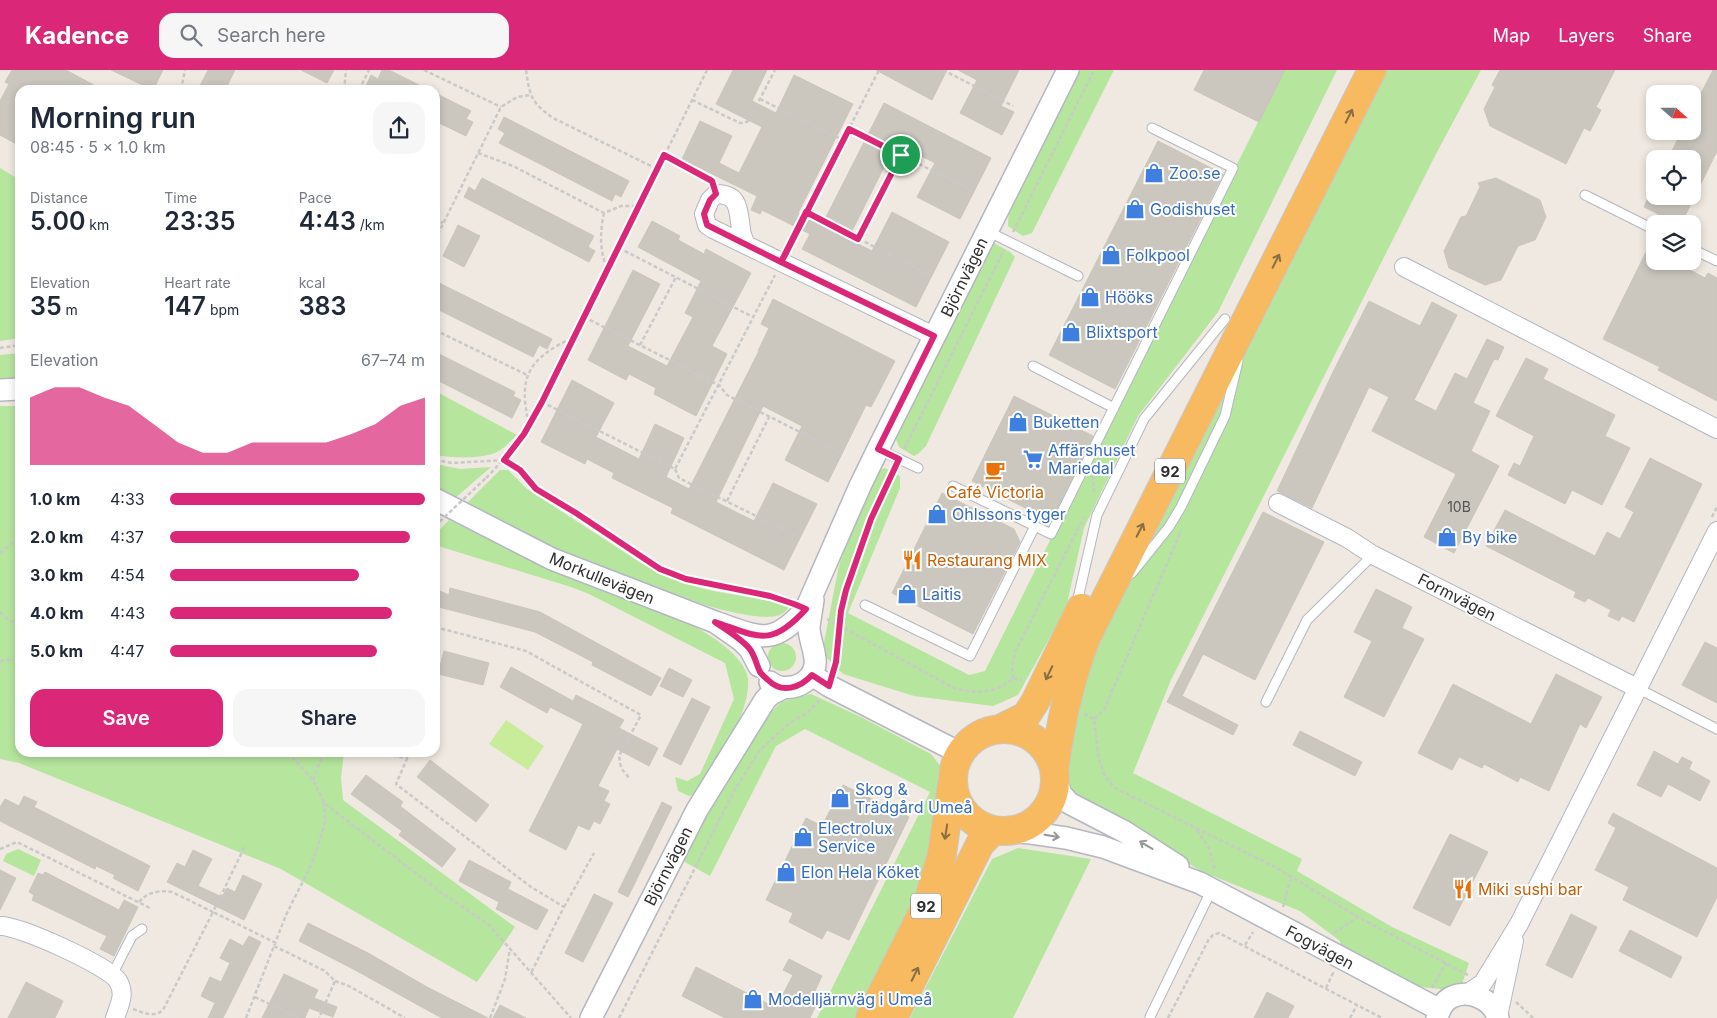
<!DOCTYPE html>
<meta charset="utf-8">
<style>
body{margin:0;font-family:Inter,sans-serif;background:#f6f6f7;color:#1f2937;height:100vh;display:flex;flex-direction:column;font-size:19px;white-space:nowrap}
*{box-sizing:border-box;margin:0}
p{font-size:16px;color:#747a83}
.icon{flex:none;width:28px;height:28px;fill:none;stroke:currentColor;stroke-width:2;stroke-linecap:round;stroke-linejoin:round}
.map{position:relative;flex:1;overflow:hidden}
.drawer{position:absolute;left:15px;top:15px;width:425px;height:672px;display:flex;flex-direction:column;background:#fff;border-radius:15px;box-shadow:0 2px 8px #0003}
.drawer>*{flex:none}
.needle{width:32px;rotate:111deg}
.fabs{position:absolute;left:1646px;top:15px;display:grid;gap:10px}
.fabs a{display:grid;place-items:center;width:55px;height:55px;border-radius:10px;background:#fff;box-shadow:0 2px 8px #0003;font-size:25px}
.pin{position:absolute;display:grid;place-items:center;width:42px;height:42px;color:#fff;margin:-21px;border:2px solid #fff;border-radius:50%;box-shadow:0 1px 5px #0007}
.round{display:grid;place-items:center;flex:none;width:52px;height:52px;border-radius:15px;background:#f6f6f7}
.headline{display:flex;align-items:center;justify-content:space-between;height:85px;padding:0 15px}
h1{font-size:28px;font-weight:600;line-height:38px}
.metrics{display:grid;grid-template-columns:repeat(3,1fr);gap:8px;height:85px;padding:5px 15px}
.metrics div{display:grid;align-content:center}
.metrics b{font-size:25px;font-weight:600}
.metrics small{font-size:14px;font-weight:400}
.metrics p{font-size:14px}
.chart{height:140px;padding:10px 15px}
.chart p{display:flex;justify-content:space-between}
.chart svg{width:100%;height:90px;margin-top:5px;fill:#db2777;opacity:.7}
.action{display:flex;gap:10px;margin-top:auto;padding:10px 15px}
.action a{flex:1;height:58px;border-radius:15px;background:#db2777;color:#fff;font-size:20px;font-weight:600;line-height:58px;text-align:center}
.action a+a{background:#f6f6f7;color:#1f2937}
ul{padding:0 15px;list-style:none;font-size:16px}
li{display:grid;grid-template-columns:80px 60px 1fr;align-items:center;height:38px}
li i{height:12px;border-radius:6px;background:#db2777}
header{display:flex;align-items:center;gap:30px;box-sizing:border-box;height:70px;padding:0 25px;background:#db2777;color:#fff}
header strong{font-size:24px}
nav{display:flex;gap:28px;margin-inline-start:auto;font-size:18px}
.search{width:350px;height:45px;background:#f6f6f7;display:flex;align-items:center;gap:12px;box-sizing:border-box;padding:0 18px;border-radius:15px;color:#747a83;font-size:19px}
.map>svg:first-child{display:block}
.green{fill:#b6e59e}
.pitch{fill:#c9ec9a}
.building{fill:#cbc7bf;stroke:#cbc5ba}
.lines{fill:none;stroke-linecap:round;stroke-linejoin:round}
.service-casing{stroke:#b4b7c1;stroke-width:11}
.minor-casing{stroke:#b4b7c1;stroke-width:20}
.tertiary-casing{stroke:#b4b7c1;stroke-width:24}
.trunk-casing{stroke:#c9c9c9;stroke-width:30}
.path{stroke:#c9c9c9;stroke-width:2.5;stroke-dasharray:4 2.5;stroke-linecap:butt}
.service{stroke:#fff;stroke-width:9}
.minor{stroke:#fff;stroke-width:18}
.tertiary{stroke:#fff;stroke-width:21}
.trunk{stroke:#f8ba60;stroke-width:28}
.path-bridge{stroke:#c9c9c9;stroke-width:2.5;stroke-dasharray:4 2.5;stroke-linecap:butt}
.oneway{stroke:#896d44}
.oneway2{stroke:#969696}
.route-casing{stroke:#fff;stroke-width:10}
.route{stroke:#db2777;stroke-width:6}
.labels{text-anchor:middle;dominant-baseline:central;stroke-width:4;stroke-linejoin:round;paint-order:stroke}
.number-label{font-size:14px;fill:#555452}
.shield{fill:#fff;stroke:#6d6d6d;stroke-width:1}
.shield-label{font-size:15px;font-weight:bold;fill:#2e2e2e}
.shop-label{font-size:16px;fill:#366cbe;stroke:#fff;text-anchor:start}
.street-label{font-size:16px;fill:#2e2e2e;stroke:#fff}
.food-label{font-size:16px;fill:#c56008;stroke:#fff;text-anchor:start}
</style>
<header>
<strong>Kadence</strong>
<div class="search"><svg class="icon" aria-label="search" viewBox="0 0 24 24"><circle cx="10" cy="10" r="6"/><path d="M15 15l6 6"/></svg>Search here</div>
<nav><a>Map</a><a>Layers</a><a>Share</a></nav>
</header>
<div class="map">
<svg width="1717" height="948" viewBox="0 0 1717 948">
<rect width="100%" height="100%" fill="#efe9e1"/>
<path class="green" d="M1079 0H1114L1032 163 1023 166 1008 156 1009 135Z
M1284 0H1337L1218 242 1138 346 1084 458 1066 538 1018 625 993 636 914 626 843 604 822 583 839 495 875 401 885 398 900 406V418L848 543 969 605 985 601Z
M1382 0H1481L1437 82 1171 610 1133 703 1302 789 1297 801 1392 857 1469 893 1462 914 1450 920 1421 917 1341 880 1340 871 1300 841 1203 802 1072 726 1065 699 1075 630 1096 565Z
M0 98 20 110V268L0 271Z
M994 173 1010 182 1015 187 926 376 919 383 914 386 899 377 895 367 985 177Z
M20 283V313H0V285Z
M435 321 517 365C510 371 504 379 495 383 479 389 452 388 435 385Z
M0 336H20V682L344 683 341 708 343 730 515 857 477 912 281 799 19 693 0 689Z
M435 394 460 399 491 397 454 429 435 415Z
M500 400H508L527 419 644 495C666 507 688 515 713 521 739 526 765 528 789 537 786 541 782 545 776 546 760 550 722 540 705 535L579 489 537 472 464 436Z
M449 450C500 475 551 502 604 522 641 536 682 546 715 569 728 578 746 593 748 609 751 641 719 689 704 717L698 723 689 726 678 721 675 707 687 711 700 704 734 629 725 593 589 524 571 517 435 475V465Z
M768 587a14 14 0 1 1 28 0a14 14 0 1 1-28 0Z
M811 624 861 647 931 684 942 698 940 747 930 799 859 948H817L930 722 805 659 776 676 710 806 683 791 717 724 761 652 781 632Z
M1018 778 1091 789 1013 948H910L992 789Z
M18 779 41 790 34 806 3 791 6 784Z"/>
<path class="pitch" d="M506 650 544 676 528 700 489 674Z"/>
<path class="building" d="M12 0H66L103 20H20V76L0 65V31L9 14 5 12Z
M111 0H163L153 20Z
M208 0H235L225 20H198Z
M301 0H334L327 13Z
M382 0H389L429 20H364L371 5 378 9Z
M733 0H767L752 31 776 43 794 5 853 34 798 143 822 155 884 33 991 88 960 149 917 127 935 93 896 73 848 169 872 181 892 142 949 172 916 237 802 179 810 164 762 140 760 144 751 140 757 126 682 89 700 51 732 66 719 93 739 103 762 57 716 34Z
M876 0H947L932 30Z
M958 0H1019L1001 36 1014 42 1002 65 960 43 977 10Z
M1204 0H1285L1259 52 1194 20Z
M1500 0H1615L1596 37 1601 40 1590 61 1584 58 1566 94 1490 56 1484 39 1495 17 1492 15Z
M1713 0H1717V81L1681 154H1678L1644 137 1649 126H1692V89H1668L1682 61H1692V41Z
M435 23 471 41 466 49 473 52 466 66 435 51Z
M504 47 629 111 621 127 615 124 612 131 499 73 505 63 498 59Z
M1158 71 1223 104 1115 319 1049 285Z
M482 108 594 166 588 177 595 181 589 192 464 127 469 117 475 121Z
M1496 108 1540 130 1546 147 1535 170 1518 176 1501 210 1485 215 1449 198 1444 181 1461 147 1466 146 1480 117 1478 113Z
M652 151 680 166 678 170 704 184 706 179 751 203 712 276 727 284 696 346 654 324 656 318 629 304 626 310 588 290 633 200 660 214 628 276 667 296 693 247 685 243 701 211 638 177Z
M458 155 480 166 464 197 443 186Z
M1654 166 1655 191H1673L1705 208 1708 203 1717 208V331L1658 300 1660 297 1603 269Z
M435 211 552 269 547 279 539 275 533 287 435 238Z
M773 229 895 291 871 337 866 335 828 412 785 390 802 356 763 336 716 432 754 451 773 413 817 434 784 500 671 443 673 438 612 408 614 403 587 389 585 394 541 372 572 310 614 333 596 367 639 389 655 354 684 368 666 407 689 419 759 281H758L769 258 761 254Z
M1369 231 1420 256 1432 232 1457 245 1414 330 1436 341 1455 303 1467 309 1487 269 1504 277 1498 290 1494 289 1473 333 1490 341 1471 381 1499 396 1454 483 1424 467 1456 404 1372 361 1389 327 1369 317 1312 438 1277 421 1334 300Z
M435 282 515 322 513 326 521 330 512 348 435 309Z
M1526 288 1548 299 1543 309 1615 345 1605 366 1630 378 1602 435 1572 420 1565 434 1508 405 1514 393 1520 396 1534 366 1496 346Z
M1014 326 1093 366 1051 451 972 411Z
M1650 388 1702 414 1634 552 1622 546 1619 551 1608 546 1611 540 1588 528 1585 532 1574 527 1576 522 1486 476 1505 440 1595 486 1607 462 1620 469 1634 442 1625 437Z
M942 423 1014 459 1020 472 973 564 892 523Z
M1263 442 1324 472 1255 610 1203 584 1182 626 1238 655 1233 665 1167 632Z
M450 518 540 542 661 608 651 626 592 595 593 592 535 562 435 536V519L449 525Z
M1376 519 1412 537 1402 558 1424 569 1384 647 1344 627 1372 571 1354 562Z
M1705 572 1717 578V633L1682 615Z
M444 581 489 593 483 615 438 604Z
M511 597 573 631 576 625 624 650 619 658 658 678 649 696 617 679 598 716 609 721 604 731 610 734 600 754 594 751 589 760 578 755 566 780 529 761 583 654 550 637 547 643 500 617Z
M669 598 692 610 683 627 660 616Z
M1556 604 1602 627 1586 658 1580 654 1549 721 1520 707 1518 712 1484 694 1482 698 1459 687 1452 700 1418 683 1453 614 1531 654Z
M692 628 710 637 681 695 663 686Z
M1300 661 1362 692 1355 706 1293 675Z
M1654 681 1678 694 1682 687 1692 692 1689 699 1710 711 1700 731 1668 714 1661 727 1637 715Z
M430 690 489 735 476 752 417 707Z
M366 705 403 732 400 736 456 779 442 797 399 765 402 761 351 724Z
M843 715 909 747 849 870 827 860 822 869 789 852 793 843 766 830 806 748 822 756Z
M24 726 37 732 34 737 150 796 138 821 113 808 115 805 96 796 95 799 0 751V737L5 729 19 736Z
M662 732 672 737 628 827 618 822Z
M1613 743 1717 798V827L1697 867 1623 830 1629 817 1595 800 1616 758 1608 753Z
M1450 764 1488 782 1450 856 1413 838Z
M193 780 212 789 198 816 222 827 227 818 235 822 243 805 262 814 244 850 167 812 177 793 185 797Z
M469 790 511 812 508 819 548 840 537 860 496 839 499 832 459 811Z
M0 800 16 808 0 840Z
M45 802 119 840 124 830 138 837 114 886 100 879 107 866 32 830 34 825 29 822 38 803 43 805Z
M594 824 613 833 583 892 565 883Z
M1571 844 1597 857 1572 908 1546 895Z
M308 853 368 883 427 917 488 948H442L418 935 357 901 299 871Z
M1630 860 1682 887 1671 908 1619 881Z
M249 866 261 872 223 948H208L215 933 201 926 210 907 221 912 230 893 220 888 230 869 243 876Z
M789 889 822 906 814 923 820 926 810 948H725L682 926 696 897 776 938 793 905 783 900Z
M284 904 318 920 314 928 337 937 333 947 309 938 305 948H262Z
M26 912 63 931 55 948H8Z
M1267 922 1294 936 1288 948H1254Z
M500 935 526 948H493Z"/>
<g class="lines">
<defs>
<path id="service" d="M1585 125 1655 160
M987 161 1078 206
M1692 179 1717 191
M1033 296 1114 338
M878 379 918 398
M953 416 1051 464 1233 98 1152 58
M1132 503 1169 457 1181 437 1225 346 1238 291
M865 535 970 586 1035 456
M1076 537 1097 445 1144 349 1225 249
M1637 618 1717 659
M1266 632 1307 550 1373 485
M112 905 132 866 142 859
M1150 947 1212 819"/>
<path id="minor" d="M746 175C744 170 741 164 741 159 738 140 740 124 716 124L710 130 704 144 707 155 713 159 934 266
M1404 197 1717 359
M1278 433 1347 468 1373 485 1637 618
M0 856C18 855 109 896 118 911 126 924 119 936 115 948
M1467 924 1483 913 1519 854 1717 461
M1498 946 1514 871"/>
<path id="tertiary" d="M0 320 20 319
M435 429 552 489 715 552 742 571 750 579 759 596
M715 552C759 567 771 578 806 539L860 416 878 379 1068 0
M812 605 829 616 960 683
M770 612C777 618 784 618 792 617 799 616 804 613 809 608 823 592 809 575 809 557 810 548 812 538 813 530
M1055 707 1061 724 1069 733 1125 762 1178 796
M1004 761 1031 763 1066 768 1103 777 1200 813 1440 940
M591 948 697 740 765 630 771 624 783 618
M1437 948C1439 941 1443 932 1450 928 1468 918 1493 929 1498 948"/>
<path id="trunk" d="M953 710a51 51 0 1 1 102 0a51 51 0 1 1-102 0Z
M1000 659 1026 646 1035 632 1081 538
M1054 700C1061 652 1069 611 1087 566L1372 0
M870 948 928 832 942 784 952 715
M893 948 980 774 994 760"/>
</defs>
<use href="#service" class="service-casing"/>
<use href="#minor" class="minor-casing"/>
<use href="#tertiary" class="tertiary-casing"/>
<use href="#trunk" class="trunk-casing"/>
<path class="path" d="M424 0 501 37
M526 0C530 27 531 32 553 48L657 99
M943 0 1013 36
M181 20 185 0
M344 20 346 0
M359 20 369 0
M760 29 843 70
M692 30 740 53H745L749 50 775 0
M849 59 971 120
M478 83 513 96 604 143 621 136H639
M664 85 709 109
M807 142 929 205
M604 143C600 161 599 182 608 200
M435 149 443 153
M1013 162 1094 0
M859 169 901 85
M435 170 501 37 517 27 530 25
M619 178 753 247
M788 178 879 0
M584 247 719 315 727 325 841 383
M435 260 527 305
M640 275 676 207
M0 278 20 275
M542 332 675 399 775 205
M529 354C517 305 530 288 574 267
M904 379 1004 180
M435 390 452 393 504 390 520 400 535 419 576 443 661 499 686 509 770 526 788 532
M675 399 679 408 797 466
M1093 405 1094 424
M486 408C510 384 526 361 542 332L707 0
M727 431 769 347
M1712 447 1717 437
M0 483 20 467
M0 542 9 550 20 556
M827 549 954 618C975 624 996 624 1013 608L1022 611
M435 557 526 581 641 645 619 686 621 698 630 709
M0 591 20 589
M834 598 839 577 841 541 846 520 871 449 894 400
M1013 608 1012 600 1015 582 1084 447
M1084 644 1094 649 1099 689 1105 706 1115 718 1277 798 1358 847 1468 905
M1094 649 1104 640 1181 461
M288 682 313 710 324 733 435 818 489 855 571 948
M367 682 408 688
M410 682 396 714 531 817 564 837 531 903
M313 710 324 682
M1197 760 1209 778 1215 800
M0 779 17 772 152 839
M139 832C147 822 160 820 172 822L213 842 245 776
M564 837 594 783
M1283 837 1291 808
M1334 863 1358 847
M1245 875 1253 862
M274 876 325 901 335 911 319 948
M335 911 349 916 405 948
M1326 918 1333 903 1332 902
M1432 918 1446 893
M255 927 298 948
M1516 932 1533 948
M133 939C144 943 154 948 163 940L213 842 276 873
M246 948 286 845 310 797 318 776 325 751 324 733
M490 948 505 909 510 878
M619 948 734 721 760 680 787 655 808 642 820 630
M1168 948 1209 869 1213 865 1219 863 1382 948
M1350 948 1357 935"/>
<use href="#service" class="service"/>
<use href="#minor" class="minor"/>
<use href="#tertiary" class="tertiary"/>
<use href="#trunk" class="trunk"/>
<path class="path-bridge" d="M435 456 486 408"/>
</g>
<defs><path id="oneway-shaft" d="M-6 0H5M1.5-3L5.5 0L1.5 3" fill="none" stroke-width="1.6" stroke-linecap="round" stroke-linejoin="round" transform="scale(1.25)"/></defs>
<g class="oneway">
<use href="#oneway-shaft" transform="translate(1349 46) rotate(-63)"/>
<use href="#oneway-shaft" transform="translate(1276 191) rotate(-63)"/>
<use href="#oneway-shaft" transform="translate(1140 460) rotate(-63)"/>
<use href="#oneway-shaft" transform="translate(1049 603) rotate(116)"/>
<use href="#oneway-shaft" transform="translate(946 762) rotate(99)"/>
<use href="#oneway-shaft" transform="translate(915 904) rotate(-64)"/>
</g>
<g class="oneway2">
<use href="#oneway-shaft" transform="translate(1052 766) rotate(9)"/>
<use href="#oneway-shaft" transform="translate(1146 775) rotate(-149)"/>
</g>
<g class="lines">
<defs>
<path id="route" d="M901 85 849 59 786 183 781 192 707 155 704 144 710 130 716 124 712 111 664 85 542 332 524 364 504 390 520 400 536 419 576 443 660 499 686 509 770 526 794 534 806 539C771 578 759 567 715 552 726 560 739 567 749 578 755 585 756 594 760 602 762 605 766 608 768 610 782 624 800 618 812 605L829 616 836 592 841 541 846 520 871 449 899 389 878 379 934 266 781 192 806 142 858 169 901 85"/>
</defs>
<use href="#route" class="route-casing"/>
<use href="#route" class="route"/>
</g>
<defs>
<symbol id="shop-bare" viewBox="-9 -9 18 18"><path d="M-5-2.5h2.3a2.7 3.5 0 0 1 5.4 0H5L5.5 6h-11ZM-1.5-2.5h3a1.5 2.3 0 0 0-3 0Z" fill="#3f7fe0" stroke="#fff" stroke-width="2.5" paint-order="stroke"/></symbol>
<symbol id="supermarket-bare" viewBox="-9 -9 18 18"><path d="M-6-5.5h2.5l.6 2H6L4.5 2H-2.5L-4.4-4H-6ZM-1.5 3.2a1.3 1.3 0 1 0 .1 0ZM3 3.2a1.3 1.3 0 1 0 .1 0Z" fill="#3f7fe0" stroke="#fff" stroke-width="2.5" paint-order="stroke"/></symbol>
<symbol id="cafe-bare" viewBox="-9 -9 18 18"><path d="M-5.5-4.5H6V0H3Q3 3.5 0 3.5H-2.5Q-5.5 3.5-5.5 0ZM3-3.2v2h1.7v-2ZM-6 4.5H4V6H-6Z" fill="#e8710a" stroke="#fff" stroke-width="2.5" paint-order="stroke"/></symbol>
<symbol id="restaurant-bare" viewBox="-9 -9 18 18"><path d="M-5-6h1v4h1v-4h1v4h1v-4h1v5L-1.5 .5V6h-2V.5L-5-1ZM5-6V6H3V1.5H1.5Q1.5-4 5-6Z" fill="#e8710a" stroke="#fff" stroke-width="2.5" paint-order="stroke"/></symbol>
</defs>
<g fill-rule="evenodd">
<use href="#shop-bare" x="1140" y="89" width="28" height="28"/>
<use href="#shop-bare" x="1121" y="125" width="28" height="28"/>
<use href="#shop-bare" x="1097" y="171" width="28" height="28"/>
<use href="#shop-bare" x="1076" y="213" width="28" height="28"/>
<use href="#shop-bare" x="1057" y="248" width="28" height="28"/>
<use href="#shop-bare" x="1004" y="338" width="28" height="28"/>
<use href="#supermarket-bare" x="1019" y="375" width="28" height="28"/>
<use href="#cafe-bare" x="981" y="386" width="28" height="28"/>
<use href="#shop-bare" x="923" y="430" width="28" height="28"/>
<use href="#shop-bare" x="1433" y="453" width="28" height="28"/>
<use href="#restaurant-bare" x="898" y="476" width="28" height="28"/>
<use href="#shop-bare" x="893" y="510" width="28" height="28"/>
<use href="#shop-bare" x="826" y="714" width="28" height="28"/>
<use href="#shop-bare" x="789" y="753" width="28" height="28"/>
<use href="#shop-bare" x="772" y="788" width="28" height="28"/>
<use href="#restaurant-bare" x="1449" y="805" width="28" height="28"/>
<use href="#shop-bare" x="739" y="915" width="28" height="28"/>
</g>
<g class="labels">
<g class="number-label">
<text x="1459" y="436">10B</text>
</g>
<g class="shield">
<rect x="1155" y="388.5" width="30" height="25" rx="4"/>
<rect x="911" y="823.5" width="30" height="25" rx="4"/>
</g>
<g class="shield-label">
<text x="1170" y="401">92</text>
<text x="926" y="836">92</text>
</g>
<g class="shop-label">
<text x="1169" y="103">Zoo.se</text>
<text x="1150" y="139">Godishuset</text>
<text x="1126" y="185">Folkpool</text>
<text x="1105" y="227">Hööks</text>
<text x="1086" y="262">Blixtsport</text>
<text x="1033" y="352">Buketten</text>
<text x="1048" y="380">Affärshuset<tspan x="1048" dy="18">Mariedal</tspan></text>
<text x="952" y="444">Ohlssons tyger</text>
<text x="1462" y="467">By bike</text>
<text x="922" y="524">Laitis</text>
<text x="855" y="719">Skog &amp;<tspan x="855" dy="18">Trädgård Umeå</tspan></text>
<text x="818" y="758">Electrolux<tspan x="818" dy="18">Service</tspan></text>
<text x="801" y="802">Elon Hela Köket</text>
<text x="768" y="929">Modelljärnväg i Umeå</text>
</g>
<g class="street-label">
<text transform="translate(964 207) rotate(-64)">Björnvägen</text>
<text transform="translate(602 508) rotate(22)">Morkullevägen</text>
<text transform="translate(1457 527) rotate(27)">Formvägen</text>
<text transform="translate(668 796) rotate(-63)">Björnvägen</text>
<text transform="translate(1320 877) rotate(28)">Fogvägen</text>
</g>
<g class="food-label">
<text x="995" y="422" text-anchor="middle">Café Victoria</text>
<text x="927" y="490">Restaurang MIX</text>
<text x="1478" y="819">Miki sushi bar</text>
</g>
</g>
</svg>
<div class="fabs">
<a><svg class="needle" viewBox="-14 -14 28 28"><path d="M0-13l5 13h-10z" fill="#e53935"/><path d="M0 13l5-13h-10z" fill="#747a83"/></svg></a>
<a><svg class="icon" aria-label="locate" viewBox="0 0 24 24"><circle cx="12" cy="12" r="6"/><path d="M12 2v4M12 18v4M2 12h4M18 12h4"/></svg></a>
<a><svg class="icon" aria-label="layers" viewBox="0 0 24 24"><path d="M12 4l9 5-9 5-9-5zM3 14l9 5 9-5"/></svg></a>
</div>
<div class="pin" style="left:901px;top:85px;background:#1e9e55"><svg class="icon" aria-label="arrive" viewBox="0 0 24 24"><path d="M6 21V4h12l-3 4 3 4H6"/></svg></div>
<section class="drawer">
<div class="headline"><div><h1>Morning run</h1><p>08:45 · 5 × 1.0 km</p></div><a class="round"><svg class="icon" aria-label="share" viewBox="0 0 24 24"><path d="M12 15V3M7 8l5-5 5 5M5 13v7h14v-7"/></svg></a></div>
<div class="metrics">
<div><p>Distance</p><b>5.00<small> km</small></b></div>
<div><p>Time</p><b>23:35</b></div>
<div><p>Pace</p><b>4:43<small> /km</small></b></div>
</div>
<div class="metrics">
<div><p>Elevation</p><b>35<small> m</small></b></div>
<div><p>Heart rate</p><b>147<small> bpm</small></b></div>
<div><p>kcal</p><b>383</b></div>
</div>
<div class="chart"><p><span>Elevation</span>67–74 m</p>
<svg viewBox="0 0 160 44" preserveAspectRatio="none"><path d="M0 44V11L10 6L20 6L30 11L40 15L50 24L60 33L70 38L80 38L90 33L100 33L110 33L120 33L130 29L140 24L150 15L160 11V44z"/></svg>
</div>
<ul>
<li><b>1.0 km</b>4:33<i style="width:100%"></i></li>
<li><b>2.0 km</b>4:37<i style="width:94%"></i></li>
<li><b>3.0 km</b>4:54<i style="width:74%"></i></li>
<li><b>4.0 km</b>4:43<i style="width:87%"></i></li>
<li><b>5.0 km</b>4:47<i style="width:81%"></i></li>
</ul>
<div class="action"><a>Save</a><a>Share</a></div>
</section>
</div>
